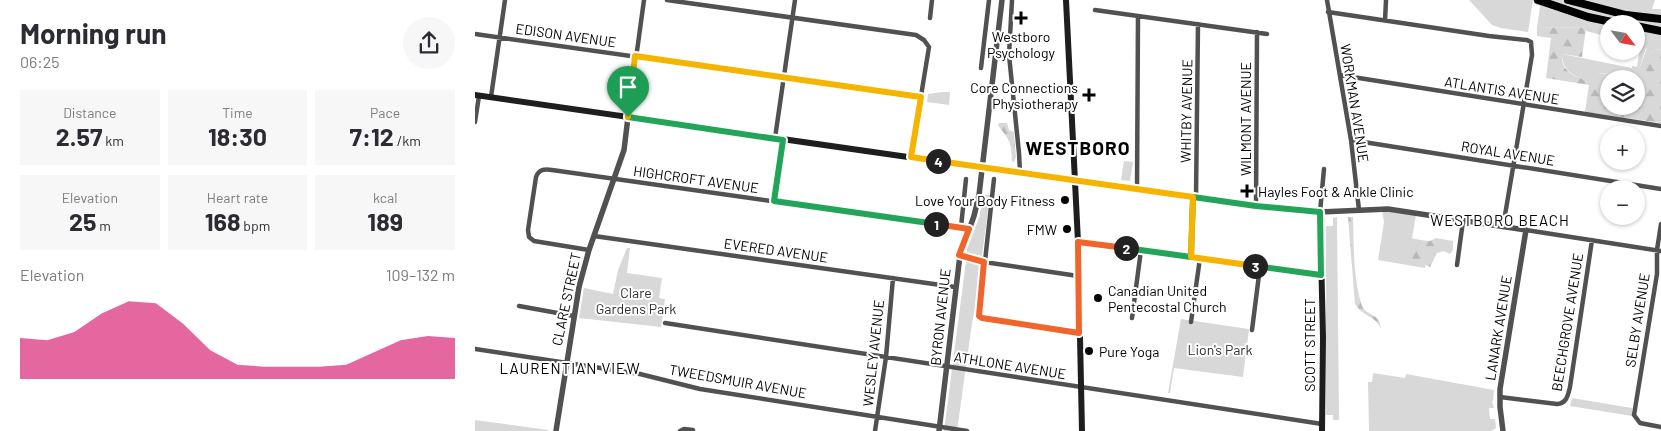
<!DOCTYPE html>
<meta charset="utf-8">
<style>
body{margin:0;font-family:Barlow,sans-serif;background:#f7f7f7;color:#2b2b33;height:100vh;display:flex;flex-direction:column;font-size:19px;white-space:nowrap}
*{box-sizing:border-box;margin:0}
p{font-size:16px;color:#7c7c81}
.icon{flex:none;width:28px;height:28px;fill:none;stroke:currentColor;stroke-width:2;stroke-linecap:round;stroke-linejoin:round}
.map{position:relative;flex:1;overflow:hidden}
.drawer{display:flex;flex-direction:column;background:#fff;width:475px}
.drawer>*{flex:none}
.needle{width:32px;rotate:121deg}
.tools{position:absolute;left:1125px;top:15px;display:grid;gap:10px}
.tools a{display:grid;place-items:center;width:45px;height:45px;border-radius:50%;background:#fff;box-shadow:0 1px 4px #0004;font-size:25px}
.pin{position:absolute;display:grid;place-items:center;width:42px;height:42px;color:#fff;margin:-51px -21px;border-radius:50% 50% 50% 0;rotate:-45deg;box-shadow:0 0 5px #0007}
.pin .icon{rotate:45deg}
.km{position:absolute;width:25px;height:25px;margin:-12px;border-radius:50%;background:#222;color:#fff;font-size:14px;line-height:25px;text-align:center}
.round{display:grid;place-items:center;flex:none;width:52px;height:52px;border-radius:26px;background:#f7f7f7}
.overview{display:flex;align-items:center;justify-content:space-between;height:85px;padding:0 20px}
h1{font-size:28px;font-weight:700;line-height:38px}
.stats{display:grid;grid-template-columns:repeat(3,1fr);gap:8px;height:85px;padding:5px 20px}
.stats div{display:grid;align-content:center;border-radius:0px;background:#f7f7f7;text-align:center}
.stats b{font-size:25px;font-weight:700}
.stats small{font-size:14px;font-weight:400}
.stats p{font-size:14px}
.chart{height:140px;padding:10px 20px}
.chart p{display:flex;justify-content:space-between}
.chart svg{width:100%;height:90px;margin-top:5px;fill:#db2777;opacity:.7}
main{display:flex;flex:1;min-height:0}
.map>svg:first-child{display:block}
.green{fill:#d8d8d8}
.forest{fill:url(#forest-firs);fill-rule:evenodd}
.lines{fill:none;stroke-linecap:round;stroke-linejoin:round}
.trunk-casing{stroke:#dbdbdb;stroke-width:10}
.minor{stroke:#515151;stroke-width:4.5}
.tertiary{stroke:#515151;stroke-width:5.5}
.secondary{stroke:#1e1e1e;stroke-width:6}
.trunk{stroke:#000;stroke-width:8}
.split-1-casing{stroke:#fff;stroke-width:10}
.split-2-casing{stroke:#fff;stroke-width:10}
.split-3-casing{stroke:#fff;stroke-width:10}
.split-4-casing{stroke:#fff;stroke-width:10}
.split-5-casing{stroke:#fff;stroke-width:10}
.split-1{stroke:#22a559;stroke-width:6}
.split-2{stroke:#f0652b;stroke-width:6}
.split-3{stroke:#22a559;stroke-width:6}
.split-4{stroke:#f5b400;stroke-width:6}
.split-5{stroke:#f5b400;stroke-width:6}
.poi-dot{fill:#000;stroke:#fff;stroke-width:2}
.labels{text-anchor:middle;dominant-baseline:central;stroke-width:4;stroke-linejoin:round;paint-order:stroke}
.street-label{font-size:14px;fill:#000;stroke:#fff}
.poi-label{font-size:14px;fill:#000;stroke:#fff;text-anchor:end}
.park-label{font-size:14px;fill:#2f2f2f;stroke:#fff}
.neighbourhood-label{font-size:15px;letter-spacing:1px;fill:#000;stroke:#fff}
.district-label{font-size:19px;font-weight:bold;letter-spacing:1px;fill:#000;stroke:#fff}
</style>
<main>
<section class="drawer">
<div class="overview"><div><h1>Morning run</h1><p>06:25</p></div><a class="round"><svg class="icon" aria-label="share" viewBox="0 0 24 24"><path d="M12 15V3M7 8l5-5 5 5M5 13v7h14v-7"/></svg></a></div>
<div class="stats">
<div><p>Distance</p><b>2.57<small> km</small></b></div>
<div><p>Time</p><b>18:30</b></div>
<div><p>Pace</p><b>7:12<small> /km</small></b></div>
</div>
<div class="stats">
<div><p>Elevation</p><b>25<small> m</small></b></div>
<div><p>Heart rate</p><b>168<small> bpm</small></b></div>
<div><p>kcal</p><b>189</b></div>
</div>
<div class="chart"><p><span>Elevation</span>109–132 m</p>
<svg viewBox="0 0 160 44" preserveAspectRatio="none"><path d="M0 44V24L10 25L20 21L30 12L40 6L50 7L60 17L70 30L80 37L90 38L100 38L110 38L120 37L130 31L140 25L150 23L160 24V44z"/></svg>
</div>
</section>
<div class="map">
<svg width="1186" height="431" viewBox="0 0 1186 431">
<defs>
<pattern id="forest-firs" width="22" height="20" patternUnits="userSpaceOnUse" patternTransform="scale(1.25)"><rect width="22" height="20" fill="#d8d8d8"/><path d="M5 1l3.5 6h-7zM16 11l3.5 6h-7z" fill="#b8b8b8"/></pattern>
</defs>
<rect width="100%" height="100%" fill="#fff"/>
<path class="green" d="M994 0H1058L1053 32 1026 28 1017 25Z
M1066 0H1180L1177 9H1186V50L1181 49 1176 53 1171 48 1164 69C1149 75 1140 75 1124 73L1115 82C1100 76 1087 72 1087 54L1157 68V66L1162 67 1165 48 1162 47 1161 24H1134V37L1111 31V28L1062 27Z
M467 92H475L474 105 452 102 453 94Z
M649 161 658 162 655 181 646 180Z
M509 195H515L507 256 492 253V249L504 218Z
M907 211 941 215 937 238 953 243 950 268 903 260 909 222Z
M862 217 864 420H858V415H851V226H858V218Z
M152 248H155L152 273 187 278 184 298 190 299 186 327 104 318 109 288 138 294 143 270Z
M491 261 504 265 505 267 504 309 500 308 497 323 482 431H469Z
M706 319 774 329 768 377 699 368 695 393H693Z
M898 373 930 378 931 374 1019 390 1018 401H1017L1019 408H1014L1015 419H1020L1021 428 1016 431H894L893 382H897Z
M1097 398 1157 408V416L1095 406Z
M0 420 73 430V431H0Z"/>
<path class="forest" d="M1062 27 1111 28 1107 57 1087 54C1085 71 1100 77 1114 81L1115 78H1118L1124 73 1141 75 1164 69 1172 48 1176 53 1181 49 1186 50V123L1110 112 1114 85 1071 78 1076 38 1062 36ZM1134 79H1161V106H1134Z
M524 123H532L534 130 539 132 541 157 539 162 537 161C536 139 534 141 523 125Z
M873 217H878C879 245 878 276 886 303 890 318 904 310 906 329 901 316 887 316 880 304Z
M961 238 978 241V250L975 254 969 251 962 253 955 267 949 264 940 265 932 256 936 239 955 241Z"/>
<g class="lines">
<defs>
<path id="trunk" d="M1063 0 1113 17 1146 24
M1093 0 1151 15 1186 19
M1161 26 1186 31"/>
</defs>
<use href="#trunk" class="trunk-casing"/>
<path class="minor" d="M192 0 441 35 449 40 454 47 436 157
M537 0 534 55 544 153 545 172
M852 0 876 140 884 210
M620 10 792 34
M853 12 1014 36 1052 40 1056 42 1057 55 1028 227
M455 18 457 0
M910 21 911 0
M0 34 446 97
M506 68 514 0
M865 75 1186 126
M16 97 30 0
M153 117 169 0
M0 122 4 96
M300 138 320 0
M876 140 1186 189
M519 179 504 316 507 318 605 333
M662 189 663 16
M721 197 723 24
M299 201 308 139
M781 206 782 32
M845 212 849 169
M1186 224 1182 250V274L1159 415 1165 423 1186 427
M486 227 491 179
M1051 230 1186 251
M119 236 480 287
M603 242 846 275
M114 250 59 241 54 237 53 230 61 177C64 169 69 169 77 170L494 229
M485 255 509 262 603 276
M716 257 719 197
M982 265 988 221
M44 306 99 316
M657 318 666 250
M716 322 725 258
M190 323 847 424
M777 330 785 267
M0 349 165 374 225 389 492 431
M1025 397 1082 404C1092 403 1093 395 1095 387L1117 240
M205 431 209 429 218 430
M400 431 411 357 418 278"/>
<path class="tertiary" d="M845 212 913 209 1051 230 1025 389V407L1028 431
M81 431 104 287 114 250 149 150 153 117
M464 431 485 255 499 216 504 195 527 0"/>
<path class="secondary" d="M591 0 603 242 607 431
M0 95 600 181 781 206 845 212 848 337 847 431"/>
<use href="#trunk" class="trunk"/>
</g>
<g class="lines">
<defs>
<path id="split-1" d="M153 117 308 140 299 201 461 224"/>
<path id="split-2" d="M461 224 494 229 484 255 509 262 504 316 507 318 604 333 603 242 651 248"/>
<path id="split-3" d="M651 248 716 257 718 197 781 206 845 212 846 275 780 266"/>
<path id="split-4" d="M463 161 718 197 716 257 780 266"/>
<path id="split-5" d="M153 117 160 56 446 97 436 157 463 161"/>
</defs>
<use href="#split-1" class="split-1-casing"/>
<use href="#split-2" class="split-2-casing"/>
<use href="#split-3" class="split-3-casing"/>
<use href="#split-4" class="split-4-casing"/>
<use href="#split-5" class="split-5-casing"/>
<use href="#split-1" class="split-1"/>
<use href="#split-2" class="split-2"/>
<use href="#split-3" class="split-3"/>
<use href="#split-4" class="split-4"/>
<use href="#split-5" class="split-5"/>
</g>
<g class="poi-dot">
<path d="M543.5 10.5h5v5h5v5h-5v5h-5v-5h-5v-5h5z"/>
<path d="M611.5 87.5h5v5h5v5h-5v5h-5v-5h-5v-5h5z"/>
<path d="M769.5 183.5h5v5h5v5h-5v5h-5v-5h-5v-5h5z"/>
<circle cx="590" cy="200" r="5"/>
<circle cx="592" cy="229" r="5"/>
<circle cx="623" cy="298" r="5"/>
<circle cx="614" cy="351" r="5"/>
</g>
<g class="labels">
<g class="street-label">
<text transform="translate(91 35) rotate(8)">EDISON AVENUE</text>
<text transform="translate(1027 90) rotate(9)">ATLANTIS AVENUE</text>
<text transform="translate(880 103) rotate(81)">WORKMAN AVENUE</text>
<text transform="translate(711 111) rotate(-89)">WHITBY AVENUE</text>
<text transform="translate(770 119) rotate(-90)">WILMONT AVENUE</text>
<text transform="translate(1033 153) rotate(9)">ROYAL AVENUE</text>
<text transform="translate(221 179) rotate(8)">HIGHCROFT AVENUE</text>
<text transform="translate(301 250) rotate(8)">EVERED AVENUE</text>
<text transform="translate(91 299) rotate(-78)">CLARE STREET</text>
<text transform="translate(465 317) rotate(-84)">BYRON AVENUE</text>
<text transform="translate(1162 320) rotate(-81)">SELBY AVENUE</text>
<text transform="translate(1092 322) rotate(-81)">BEECHGROVE AVENUE</text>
<text transform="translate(1023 328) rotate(-81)">LANARK AVENUE</text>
<text transform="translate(834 345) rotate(-90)">SCOTT STREET</text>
<text transform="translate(398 353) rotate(-84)">WESLEY AVENUE</text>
<text transform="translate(535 365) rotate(9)">ATHLONE AVENUE</text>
<text transform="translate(263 381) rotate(10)">TWEEDSMUIR AVENUE</text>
</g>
<g class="poi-label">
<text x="546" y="36" text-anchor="middle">Westboro<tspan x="546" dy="16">Psychology</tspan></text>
<text x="603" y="87">Core Connections<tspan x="603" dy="16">Physiotherapy</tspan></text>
<text x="783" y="191" text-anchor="start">Hayles Foot &amp; Ankle Clinic</text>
<text x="580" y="200">Love Your Body Fitness</text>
<text x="582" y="229">FMW</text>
<text x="633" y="290" text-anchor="start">Canadian United<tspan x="633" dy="16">Pentecostal Church</tspan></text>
<text x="624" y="351" text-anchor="start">Pure Yoga</text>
</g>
<g class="park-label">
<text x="161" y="292">Clare<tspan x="161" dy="16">Gardens Park</tspan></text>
<text x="745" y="349">Lion's Park</text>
</g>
<g class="neighbourhood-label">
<text x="1025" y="220">WESTBORO BEACH</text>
<text x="95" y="368">LAURENTIAN VIEW</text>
</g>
<g class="district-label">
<text x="603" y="147">WESTBORO</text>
</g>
</g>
</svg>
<div class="tools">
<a><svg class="needle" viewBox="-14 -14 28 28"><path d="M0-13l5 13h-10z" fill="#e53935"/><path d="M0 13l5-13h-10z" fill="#7c7c81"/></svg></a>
<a><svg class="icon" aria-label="layers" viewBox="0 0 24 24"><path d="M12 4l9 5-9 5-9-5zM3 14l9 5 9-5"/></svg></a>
<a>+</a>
<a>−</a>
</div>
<div class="pin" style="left:153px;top:117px;background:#1e9e55"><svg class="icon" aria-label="arrive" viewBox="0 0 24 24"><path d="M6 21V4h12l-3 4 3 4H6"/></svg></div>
<b class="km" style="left:461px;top:224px">1</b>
<b class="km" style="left:651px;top:248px">2</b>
<b class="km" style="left:780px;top:266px">3</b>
<b class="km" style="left:463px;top:161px">4</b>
</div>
</main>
